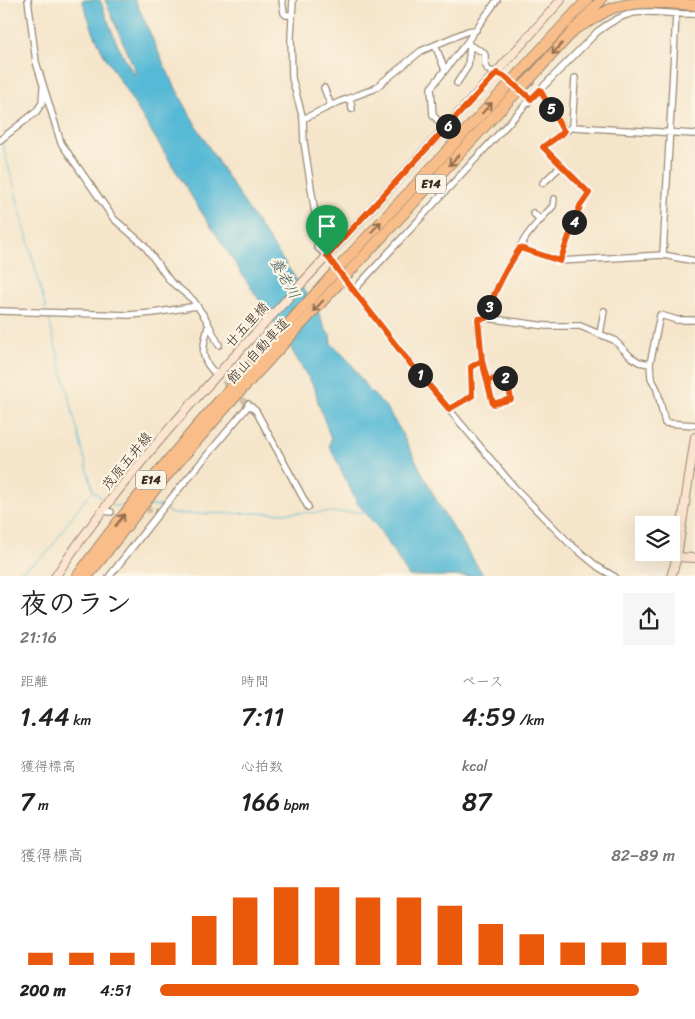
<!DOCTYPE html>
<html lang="ja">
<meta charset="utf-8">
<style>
body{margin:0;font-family:Sriracha,"Klee One",sans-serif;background:#f6f6f6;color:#222;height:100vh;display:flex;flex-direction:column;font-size:19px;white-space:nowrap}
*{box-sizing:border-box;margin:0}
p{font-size:16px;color:#767676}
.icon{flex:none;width:28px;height:28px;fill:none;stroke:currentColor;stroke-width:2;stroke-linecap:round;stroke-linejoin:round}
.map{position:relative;height:576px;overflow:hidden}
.sheet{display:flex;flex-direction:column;background:#fff;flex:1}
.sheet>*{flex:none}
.buttons{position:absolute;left:635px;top:516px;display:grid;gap:10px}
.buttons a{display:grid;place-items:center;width:45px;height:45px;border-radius:0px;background:#fff;box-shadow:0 5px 20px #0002;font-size:25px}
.pin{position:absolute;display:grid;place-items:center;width:42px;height:42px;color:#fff;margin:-51px -21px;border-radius:50% 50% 50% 0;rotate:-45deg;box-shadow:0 0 5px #0007}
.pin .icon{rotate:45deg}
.km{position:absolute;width:25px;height:25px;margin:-12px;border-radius:50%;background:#222;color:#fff;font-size:14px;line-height:25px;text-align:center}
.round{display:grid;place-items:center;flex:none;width:52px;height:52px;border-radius:0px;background:#f6f6f6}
.overview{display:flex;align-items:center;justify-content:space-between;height:85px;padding:0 20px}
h1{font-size:28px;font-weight:600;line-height:38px}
.stats{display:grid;grid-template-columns:repeat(3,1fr);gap:8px;height:85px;padding:5px 20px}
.stats div{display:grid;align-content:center}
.stats b{font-size:25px;font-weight:600}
.stats small{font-size:14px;font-weight:400}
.stats p{font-size:14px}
.chart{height:140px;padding:10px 20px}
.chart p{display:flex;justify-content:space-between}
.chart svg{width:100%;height:90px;margin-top:5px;stroke:#ea580c;stroke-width:6}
ul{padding:0 20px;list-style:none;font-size:16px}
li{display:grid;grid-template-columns:80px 60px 1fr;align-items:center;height:38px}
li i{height:12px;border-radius:6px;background:#ea580c}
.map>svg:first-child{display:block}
.water{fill:#57b9d5;stroke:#49727a}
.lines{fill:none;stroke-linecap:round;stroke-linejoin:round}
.stream{stroke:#57b9d5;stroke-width:1}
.street-tunnel{stroke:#d0c0a8;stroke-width:5.5;stroke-dasharray:5.5 3;stroke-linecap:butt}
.street-casing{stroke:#988874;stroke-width:8}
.secondary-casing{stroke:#988874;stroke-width:10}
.highway-casing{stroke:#988874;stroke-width:12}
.street{stroke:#fff;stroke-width:5.5}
.secondary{stroke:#fce5d0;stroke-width:8}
.highway{stroke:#f8bd89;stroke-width:10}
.highway-bridge-casing{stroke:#988874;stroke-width:12;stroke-linecap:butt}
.highway-bridge{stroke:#f8bd89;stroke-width:10}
.oneway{stroke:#906c4e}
.route-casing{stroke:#fff;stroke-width:10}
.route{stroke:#ea580c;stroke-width:6}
.labels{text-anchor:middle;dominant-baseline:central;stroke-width:4.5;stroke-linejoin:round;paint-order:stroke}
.shield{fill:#fcf5e5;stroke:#75675a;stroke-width:1}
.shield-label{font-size:12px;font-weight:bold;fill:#3b2a1e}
.street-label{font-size:14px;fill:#3b2a1e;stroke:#fcf5e5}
.water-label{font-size:15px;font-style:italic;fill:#455c5e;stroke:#fcf5e5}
</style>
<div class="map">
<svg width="695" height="577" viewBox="0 0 695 577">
<rect width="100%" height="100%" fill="#fcf5e5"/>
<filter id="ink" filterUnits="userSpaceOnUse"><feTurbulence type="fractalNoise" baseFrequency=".02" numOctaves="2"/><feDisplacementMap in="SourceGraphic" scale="10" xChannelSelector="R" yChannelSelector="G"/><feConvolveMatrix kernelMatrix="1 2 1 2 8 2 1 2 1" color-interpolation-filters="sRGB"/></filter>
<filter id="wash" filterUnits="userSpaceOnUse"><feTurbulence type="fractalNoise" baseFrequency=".0096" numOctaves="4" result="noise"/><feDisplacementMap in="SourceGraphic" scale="20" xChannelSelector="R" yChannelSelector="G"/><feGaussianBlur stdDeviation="1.12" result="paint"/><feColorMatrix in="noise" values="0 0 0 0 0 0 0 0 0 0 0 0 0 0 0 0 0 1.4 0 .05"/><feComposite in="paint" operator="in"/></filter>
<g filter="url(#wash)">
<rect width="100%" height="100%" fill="#f5e5ca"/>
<path class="water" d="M82 0H100L117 44 134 75 135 70 105 0H135C148 27 159 56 173 83 214 163 267 237 318 311L325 329 330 335 331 343 350 362 367 388 385 406 399 428 442 511 484 576H409L379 529 357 503 329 445 331 439 318 402 315 389 290 347 202 213 104 55 93 31Z"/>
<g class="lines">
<path class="stream" d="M2 142 46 309
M48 316 93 491 106 502
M112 506H125
M149 506H160
M166 510 172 514 366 512
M11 577 35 562 49 551 75 512 92 492"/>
</g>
</g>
<g filter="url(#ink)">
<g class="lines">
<path class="street-tunnel" d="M217 375 246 403
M138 511 158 510"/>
<defs>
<path id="street" d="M28 0 36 62 61 143 114 219 144 245 170 281 193 300 206 319 219 345
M282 0 284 13 286 15H292
M293 0 291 37 292 78 303 119 304 142 319 240 317 247 327 256 405 357 515 488 569 543 598 567 615 577
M497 0 471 36 468 41 469 45 483 52 485 55V64L488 70 504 76 531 99
M435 45 445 70
M457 83 468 66 470 47
M324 88 331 106
M540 90 565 132
M350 98 352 109
M303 119 339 102 374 89 421 51 468 31 476 30
M572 127 575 78
M445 129 433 115 431 88 468 41
M0 140 36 112 42 103 43 88
M543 183 561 166
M554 199 553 206C543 217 530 229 523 242 508 266 493 291 486 318L546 326H580L614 340 631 357 639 362 650 364
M533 213 541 220
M318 237H328V214
M520 248 560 261 663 255 695 261
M663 255 676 15
M560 261 580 205 589 193 543 147 572 127 695 134
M353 291 531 99 597 32C637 1 650 15 695 14
M0 311 129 315 153 313 197 306
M486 318 478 319 482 361 493 404 511 399 507 378 487 379
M695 320H677L660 315 650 364 651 378 657 389 665 423 695 425
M208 327C203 348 198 358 217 375
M600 334 604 311
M248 404 256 411 308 507
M449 409 472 396 471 367 482 361
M103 511 111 512
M109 577 163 508 249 405"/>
<path id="secondary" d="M677 557 695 558
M55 577C123 475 207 385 290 296 381 198 473 100 561 0
M671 577 677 557 695 437"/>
<path id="highway" d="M574 29C588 24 599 14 613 8 639 0 667 3 695 5
M520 72 587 0
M530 79 601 0
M343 263 503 91
M351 270 511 98
M77 577C123 512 175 451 227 392
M87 577 160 483 233 399"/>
</defs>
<use href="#street" class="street-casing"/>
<use href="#secondary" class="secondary-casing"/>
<use href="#highway" class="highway-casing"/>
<use href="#street" class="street"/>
<use href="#secondary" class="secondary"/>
<use href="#highway" class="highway"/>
<defs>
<path id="highway-bridge" d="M503 91 520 72
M511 98 530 79
M227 392 343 263
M233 399 351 270"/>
</defs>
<use href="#highway-bridge" class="highway-bridge-casing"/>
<use href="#highway-bridge" class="highway-bridge"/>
</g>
<defs><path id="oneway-shaft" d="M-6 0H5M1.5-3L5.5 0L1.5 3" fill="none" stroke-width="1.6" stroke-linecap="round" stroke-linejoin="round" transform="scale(1.25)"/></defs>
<g class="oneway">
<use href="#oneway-shaft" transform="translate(557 49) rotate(132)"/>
<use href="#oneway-shaft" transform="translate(487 108) rotate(-47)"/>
<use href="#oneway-shaft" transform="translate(454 160) rotate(133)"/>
<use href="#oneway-shaft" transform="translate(376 227) rotate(-48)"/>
<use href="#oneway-shaft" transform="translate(318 306) rotate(133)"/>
<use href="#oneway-shaft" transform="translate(120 520) rotate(-52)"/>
</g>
</g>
<g class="lines" filter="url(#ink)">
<defs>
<path id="route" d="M327 256 405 357 449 409 472 396 471 367 482 361 487 380 507 378 511 399 493 404 482 361 478 319 486 318C493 293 506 269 520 248L560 261 580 206 589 193 543 147 564 132 540 90 531 99 504 76 497 73 327 256"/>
</defs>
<use href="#route" class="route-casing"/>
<use href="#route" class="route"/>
</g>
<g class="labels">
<g class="shield">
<rect x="416" y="174.5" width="30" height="19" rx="4"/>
<rect x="136" y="470.5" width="30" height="19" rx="4"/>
</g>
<g class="shield-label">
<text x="431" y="184">E14</text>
<text x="151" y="480">E14</text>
</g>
<g class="street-label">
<text transform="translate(247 325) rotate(-47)">廿五里橋</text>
<text transform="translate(258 351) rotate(-47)">館山自動車道</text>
<text transform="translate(127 461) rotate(-51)">茂原五井線</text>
</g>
<g class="water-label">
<text transform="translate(285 278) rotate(61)">養老川</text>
</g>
</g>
</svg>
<div class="buttons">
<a><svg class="icon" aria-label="layers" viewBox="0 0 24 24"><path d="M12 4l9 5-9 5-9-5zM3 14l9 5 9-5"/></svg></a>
</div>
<div class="pin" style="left:327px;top:256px;background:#1e9e55"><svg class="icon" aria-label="arrive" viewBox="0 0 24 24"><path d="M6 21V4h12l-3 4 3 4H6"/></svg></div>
<b class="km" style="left:420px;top:375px">1</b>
<b class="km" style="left:505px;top:378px">2</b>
<b class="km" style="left:489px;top:307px">3</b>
<b class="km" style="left:574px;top:222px">4</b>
<b class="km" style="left:551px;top:109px">5</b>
<b class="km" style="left:448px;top:126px">6</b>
</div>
<section class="sheet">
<div class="overview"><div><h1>夜のラン</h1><p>21:16</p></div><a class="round"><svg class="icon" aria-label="share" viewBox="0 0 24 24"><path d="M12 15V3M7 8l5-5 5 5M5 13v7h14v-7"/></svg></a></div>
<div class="stats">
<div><p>距離</p><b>1.44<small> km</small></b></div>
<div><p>時間</p><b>7:11</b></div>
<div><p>ペース</p><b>4:59<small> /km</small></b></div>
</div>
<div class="stats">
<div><p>獲得標高</p><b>7<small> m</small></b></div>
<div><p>心拍数</p><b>166<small> bpm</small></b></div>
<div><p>kcal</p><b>87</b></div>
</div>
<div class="chart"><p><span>獲得標高</span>82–89 m</p>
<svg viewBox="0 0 160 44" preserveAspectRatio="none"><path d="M5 44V38M15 44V38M25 44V38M35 44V33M45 44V20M55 44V11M65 44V6M75 44V6M85 44V11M95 44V11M105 44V15M115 44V24M125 44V29M135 44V33M145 44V33M155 44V33"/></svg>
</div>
<ul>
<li><b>200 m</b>4:51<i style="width:93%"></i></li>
</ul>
</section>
